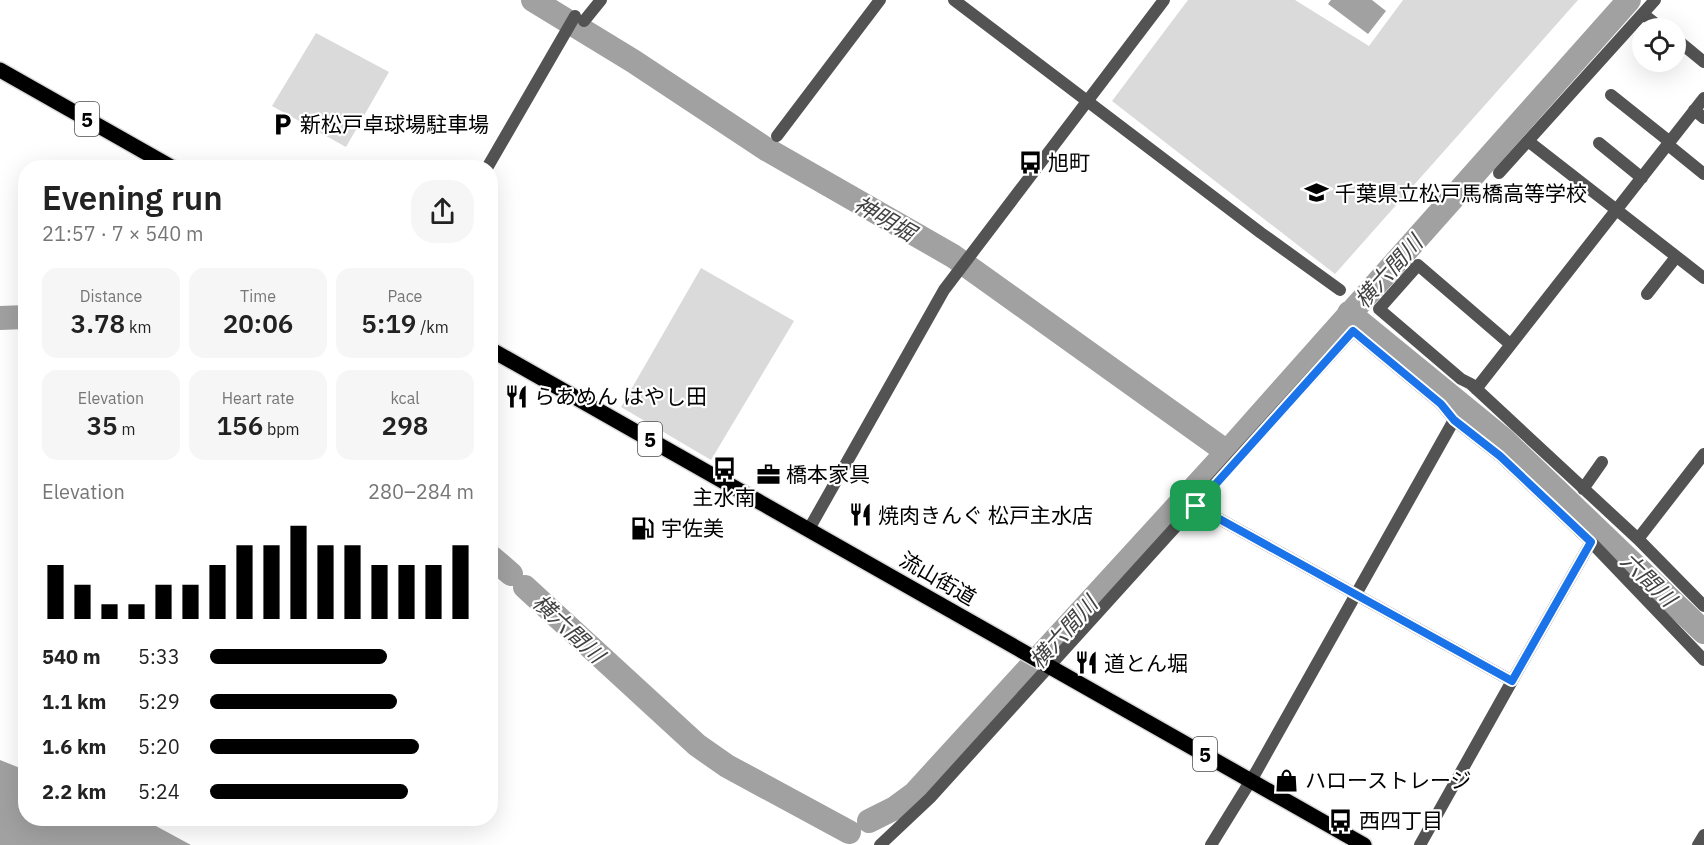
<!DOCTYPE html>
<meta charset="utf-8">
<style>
body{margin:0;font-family:"IBM Plex Sans","Noto Sans JP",sans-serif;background:#f6f6f6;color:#222;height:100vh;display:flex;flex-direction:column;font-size:22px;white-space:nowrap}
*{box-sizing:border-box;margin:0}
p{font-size:20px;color:#767676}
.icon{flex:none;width:33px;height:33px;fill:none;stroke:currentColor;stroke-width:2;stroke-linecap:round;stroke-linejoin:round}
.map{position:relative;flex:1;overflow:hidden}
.sheet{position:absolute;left:18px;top:160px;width:480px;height:666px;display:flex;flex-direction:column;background:#fff;border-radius:24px;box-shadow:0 6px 24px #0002}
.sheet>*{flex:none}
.controls{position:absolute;left:1632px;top:18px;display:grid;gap:12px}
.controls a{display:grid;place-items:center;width:54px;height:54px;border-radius:50%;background:#fff;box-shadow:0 6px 24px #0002;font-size:30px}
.pin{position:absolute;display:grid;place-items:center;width:51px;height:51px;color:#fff;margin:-26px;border-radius:12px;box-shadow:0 3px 9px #0006}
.round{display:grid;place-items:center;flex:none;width:63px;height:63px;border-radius:24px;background:#f6f6f6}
.summary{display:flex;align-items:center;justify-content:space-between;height:102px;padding:0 24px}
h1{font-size:33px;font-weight:600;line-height:45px}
.figures{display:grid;grid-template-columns:repeat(3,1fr);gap:9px;height:102px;padding:6px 24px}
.figures div{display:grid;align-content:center;border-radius:15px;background:#f6f6f6;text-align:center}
.figures b{font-size:26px;font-weight:600}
.figures small{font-size:16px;font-weight:400}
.figures p{font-size:16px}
.chart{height:168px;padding:12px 24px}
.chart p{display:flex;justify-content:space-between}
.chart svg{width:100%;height:108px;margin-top:6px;stroke:#000;stroke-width:6}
ul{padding:0 24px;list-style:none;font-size:20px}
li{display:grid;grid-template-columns:96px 72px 1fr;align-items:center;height:45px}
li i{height:15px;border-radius:8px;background:#000}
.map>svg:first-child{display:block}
.green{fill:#dadada}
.water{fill:#a1a1a1}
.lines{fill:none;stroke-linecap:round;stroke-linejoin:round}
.river{stroke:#a1a1a1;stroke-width:24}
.primary-casing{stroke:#dbdbdb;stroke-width:18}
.minor{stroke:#535353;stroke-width:12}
.tertiary{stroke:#535353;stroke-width:12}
.primary{stroke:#000;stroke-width:15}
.route-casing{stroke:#fff;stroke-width:12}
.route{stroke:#1a73e8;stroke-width:8}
.labels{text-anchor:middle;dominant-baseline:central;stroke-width:4.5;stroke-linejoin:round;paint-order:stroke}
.shield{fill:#fff;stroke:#4c4c4c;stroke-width:1.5}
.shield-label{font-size:20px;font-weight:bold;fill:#000}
.poi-label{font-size:21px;fill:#000;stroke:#fff;text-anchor:start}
.street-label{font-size:21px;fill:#000;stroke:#fff}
.water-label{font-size:22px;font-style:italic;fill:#424242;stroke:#fff}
</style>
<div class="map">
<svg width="1704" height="845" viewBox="0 0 1704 845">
<rect width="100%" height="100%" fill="#fff"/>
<path class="green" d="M1188 0H1295L1369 46 1403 0H1578L1335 274 1112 101Z
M316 33 389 72 346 147 272 106Z
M701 268 794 321 711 460 621 407Z"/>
<path class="water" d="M1331 0H1372L1386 11 1368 34 1328 4Z
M0 760 25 770 26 819H143L191 845H0Z"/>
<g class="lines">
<path class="river" d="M533 0 633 61 766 149 953 256 1227 452
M1349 313 1502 438 1704 632
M0 318 26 317
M490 556 511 574
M525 587 697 745 727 766 849 832
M869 821 895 808 914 794 1227 452 1629 0"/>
<defs>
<path id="primary" d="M0 70 173 168
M490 349 1364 845"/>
</defs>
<use href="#primary" class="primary-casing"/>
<path class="minor" d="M954 0 1261 233 1340 290
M1643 14 1661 28
M584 21 601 0
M1676 39 1704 62
M1611 95 1670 142
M1694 110 1704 118
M777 136 880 0
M1528 141 1704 278
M1599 143 1642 178
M1667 144 1704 174
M487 168 575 16
M1499 173 1655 0
M1647 294 1676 257
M1510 344 1418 265 1379 309 1461 379 1471 384 1638 539 1704 606
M1476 389 1704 98
M1583 489 1602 462
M1196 506 1512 681 1420 845
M1638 539 1704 454
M1512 681 1591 542
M880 845 930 798 1353 331 1441 404 1454 420 1500 456 1591 542 1704 660
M1211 845 1256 772 1454 420
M1698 845 1704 835"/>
<path class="tertiary" d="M809 529 944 290 1164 0"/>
<use href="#primary" class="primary"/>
</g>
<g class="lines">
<defs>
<path id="route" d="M1353 331 1441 404 1454 420 1500 456 1591 542 1512 681 1196 506Z"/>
</defs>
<use href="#route" class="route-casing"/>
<use href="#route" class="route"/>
</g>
<defs>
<symbol id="parking-bare" viewBox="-9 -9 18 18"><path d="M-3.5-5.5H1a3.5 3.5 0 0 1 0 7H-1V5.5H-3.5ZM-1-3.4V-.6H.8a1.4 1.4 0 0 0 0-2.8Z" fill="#000" stroke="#fff" stroke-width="2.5" paint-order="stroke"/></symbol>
<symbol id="bus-bare" viewBox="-9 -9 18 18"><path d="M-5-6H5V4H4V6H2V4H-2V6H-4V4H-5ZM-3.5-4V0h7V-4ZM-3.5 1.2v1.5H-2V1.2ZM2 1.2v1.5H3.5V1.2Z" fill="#000" stroke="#fff" stroke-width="2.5" paint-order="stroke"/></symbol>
<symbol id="school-bare" viewBox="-9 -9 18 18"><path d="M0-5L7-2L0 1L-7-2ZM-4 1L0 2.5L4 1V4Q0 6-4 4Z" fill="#000" stroke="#fff" stroke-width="2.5" paint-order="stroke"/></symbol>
<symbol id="restaurant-bare" viewBox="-9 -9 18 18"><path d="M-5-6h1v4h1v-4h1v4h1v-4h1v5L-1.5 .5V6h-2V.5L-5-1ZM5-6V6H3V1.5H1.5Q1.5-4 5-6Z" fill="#000" stroke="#fff" stroke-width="2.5" paint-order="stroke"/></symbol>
<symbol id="office-bare" viewBox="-9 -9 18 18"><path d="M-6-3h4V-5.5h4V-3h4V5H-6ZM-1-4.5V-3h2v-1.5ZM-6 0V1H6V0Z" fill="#000" stroke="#fff" stroke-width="2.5" paint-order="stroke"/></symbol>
<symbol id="fuel-bare" viewBox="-9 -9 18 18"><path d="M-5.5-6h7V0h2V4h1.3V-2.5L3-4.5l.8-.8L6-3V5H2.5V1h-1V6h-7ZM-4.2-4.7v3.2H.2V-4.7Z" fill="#000" stroke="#fff" stroke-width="2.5" paint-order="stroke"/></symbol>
<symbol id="shop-bare" viewBox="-9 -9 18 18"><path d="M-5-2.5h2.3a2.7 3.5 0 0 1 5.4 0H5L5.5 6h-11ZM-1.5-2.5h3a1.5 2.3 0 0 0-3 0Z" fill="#000" stroke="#fff" stroke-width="2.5" paint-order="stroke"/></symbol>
</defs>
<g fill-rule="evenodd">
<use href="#parking-bare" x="266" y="108" width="33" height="33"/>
<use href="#bus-bare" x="1014" y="146" width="33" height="33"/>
<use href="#school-bare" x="1300" y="176" width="33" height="33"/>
<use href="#restaurant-bare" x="500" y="380" width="33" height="33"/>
<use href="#bus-bare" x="708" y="452" width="33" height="33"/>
<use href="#office-bare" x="752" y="458" width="33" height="33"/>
<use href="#restaurant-bare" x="844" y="498" width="33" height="33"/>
<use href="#fuel-bare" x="626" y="512" width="33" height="33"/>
<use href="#restaurant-bare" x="1070" y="646" width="33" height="33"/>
<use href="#shop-bare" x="1270" y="764" width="33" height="33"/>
<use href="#bus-bare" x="1324" y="804" width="33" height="33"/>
</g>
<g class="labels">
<g class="shield">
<rect x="75" y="102" width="24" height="34" rx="4.5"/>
<rect x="638" y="422" width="24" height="34" rx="4.5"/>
<rect x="1193" y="737" width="24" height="34" rx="4.5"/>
</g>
<g class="shield-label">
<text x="87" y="119">5</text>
<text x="650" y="439">5</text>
<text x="1205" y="754">5</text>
</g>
<g class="poi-label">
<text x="300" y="124">新松戸卓球場駐車場</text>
<text x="1048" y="162">旭町</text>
<text x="1335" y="193">千葉県立松戸馬橋高等学校</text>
<text x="534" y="396">らあめん はやし田</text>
<text x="786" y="474">橋本家具</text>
<text x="724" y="497" text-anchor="middle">主水南</text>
<text x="878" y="515">焼肉きんぐ 松戸主水店</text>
<text x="661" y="528">宇佐美</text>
<text x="1104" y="663">道とん堀</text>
<text x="1305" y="780">ハローストレージ</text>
<text x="1359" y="820">西四丁目</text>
</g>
<g class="street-label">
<text transform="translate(938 578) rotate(30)">流山街道</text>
</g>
<g class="water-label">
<text transform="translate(885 218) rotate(30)">神明堀</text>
<text transform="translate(1388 271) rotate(-48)">横六間川</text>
<text transform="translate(1649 579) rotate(44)">六間川</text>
<text transform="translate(569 628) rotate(43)">横六間川</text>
<text transform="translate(1063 632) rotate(-48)">横六間川</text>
</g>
</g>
</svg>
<div class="controls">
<a><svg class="icon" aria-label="locate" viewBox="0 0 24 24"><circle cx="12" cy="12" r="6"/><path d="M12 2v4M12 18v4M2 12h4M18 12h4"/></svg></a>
</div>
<div class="pin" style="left:1196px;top:506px;background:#1e9e55"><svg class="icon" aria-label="arrive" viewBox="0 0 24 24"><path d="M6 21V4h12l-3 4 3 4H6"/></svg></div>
<section class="sheet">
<div class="summary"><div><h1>Evening run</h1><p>21:57 · 7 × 540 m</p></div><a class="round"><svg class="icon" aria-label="share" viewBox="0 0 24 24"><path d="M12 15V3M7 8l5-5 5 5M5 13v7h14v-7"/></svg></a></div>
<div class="figures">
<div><p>Distance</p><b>3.78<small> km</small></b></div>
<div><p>Time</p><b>20:06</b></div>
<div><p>Pace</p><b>5:19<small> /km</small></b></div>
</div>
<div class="figures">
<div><p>Elevation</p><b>35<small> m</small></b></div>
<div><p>Heart rate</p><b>156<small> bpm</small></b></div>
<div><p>kcal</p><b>298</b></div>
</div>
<div class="chart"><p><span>Elevation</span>280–284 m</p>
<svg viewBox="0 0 160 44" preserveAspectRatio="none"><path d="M5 44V22M15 44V30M25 44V38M35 44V38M45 44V30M55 44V30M65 44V22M75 44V14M85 44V14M95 44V6M105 44V14M115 44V14M125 44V22M135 44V22M145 44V22M155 44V14"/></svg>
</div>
<ul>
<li><b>540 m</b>5:33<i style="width:67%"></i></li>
<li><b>1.1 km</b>5:29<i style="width:71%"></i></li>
<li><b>1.6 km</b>5:20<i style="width:79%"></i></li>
<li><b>2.2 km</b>5:24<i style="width:75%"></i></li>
</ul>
</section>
</div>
